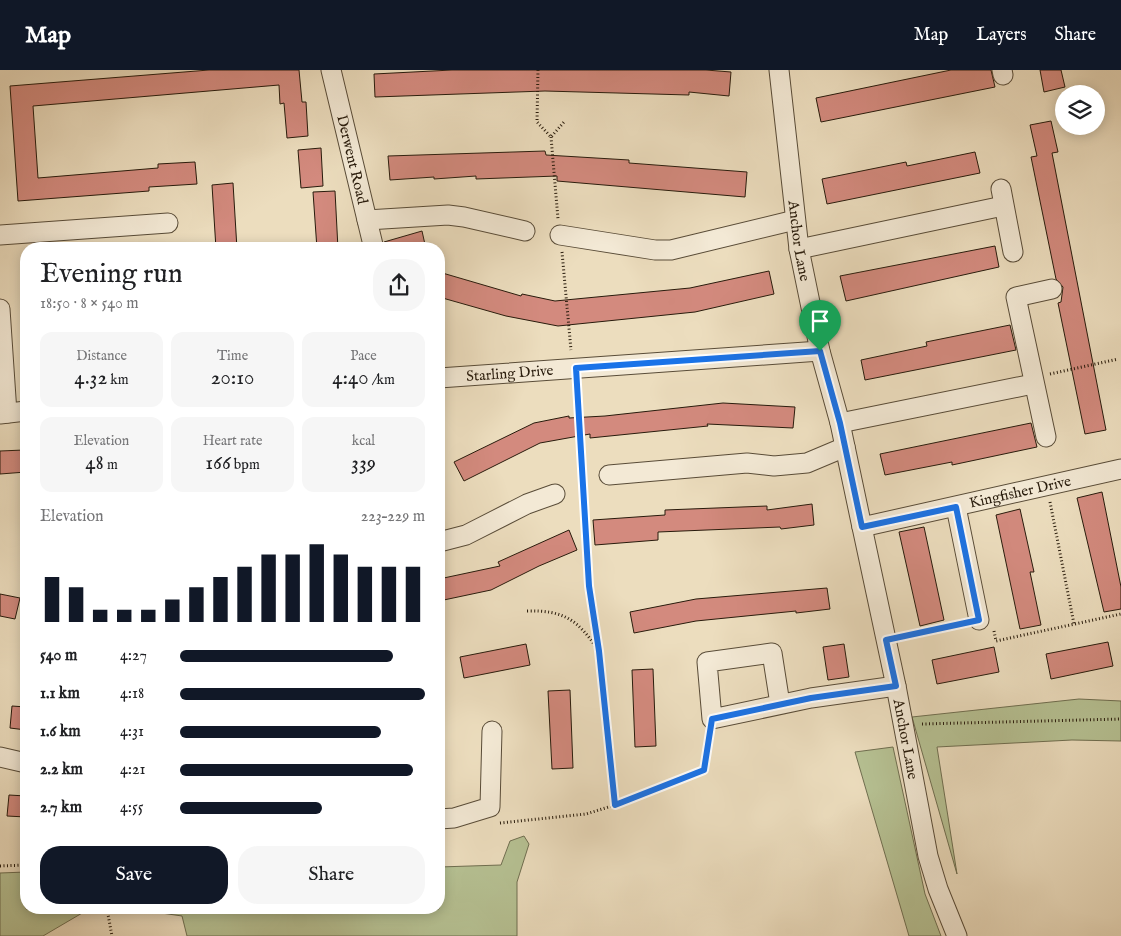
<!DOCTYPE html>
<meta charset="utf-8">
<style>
body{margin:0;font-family:"IM FELL English",serif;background:#f6f6f6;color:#202124;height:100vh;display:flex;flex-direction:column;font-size:19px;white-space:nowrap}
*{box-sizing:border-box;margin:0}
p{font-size:16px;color:#757577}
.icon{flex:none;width:28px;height:28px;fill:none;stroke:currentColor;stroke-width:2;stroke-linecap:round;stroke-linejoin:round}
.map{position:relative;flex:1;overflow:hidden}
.panel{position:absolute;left:20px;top:172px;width:425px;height:672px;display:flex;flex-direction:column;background:#fff;border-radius:20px;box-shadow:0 2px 12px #0003}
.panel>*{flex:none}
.tools{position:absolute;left:1055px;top:15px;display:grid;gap:10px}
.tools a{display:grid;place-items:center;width:50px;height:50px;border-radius:50%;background:#fff;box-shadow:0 2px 12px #0003;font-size:25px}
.pin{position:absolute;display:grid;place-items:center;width:42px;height:42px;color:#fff;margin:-51px -21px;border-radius:50% 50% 50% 0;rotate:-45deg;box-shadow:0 0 5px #0007}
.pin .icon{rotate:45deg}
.round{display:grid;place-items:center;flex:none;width:52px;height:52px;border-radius:20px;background:#f6f6f6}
.head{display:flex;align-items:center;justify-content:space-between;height:85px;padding:0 20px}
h1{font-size:28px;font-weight:600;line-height:38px}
.metrics{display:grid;grid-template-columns:repeat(3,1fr);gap:8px;height:85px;padding:5px 20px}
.metrics div{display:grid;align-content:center;border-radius:12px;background:#f6f6f6;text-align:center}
.metrics b{font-size:21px;font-weight:600}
.metrics small{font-size:14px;font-weight:400}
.metrics p{font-size:14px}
.chart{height:140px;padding:10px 20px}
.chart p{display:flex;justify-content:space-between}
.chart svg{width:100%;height:90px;margin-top:5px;stroke:#111827;stroke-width:6}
.cta{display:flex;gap:10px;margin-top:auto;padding:10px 20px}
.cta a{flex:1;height:58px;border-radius:20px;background:#111827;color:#fff;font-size:20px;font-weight:600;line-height:58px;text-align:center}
.cta a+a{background:#f6f6f6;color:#202124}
ul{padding:0 20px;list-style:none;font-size:16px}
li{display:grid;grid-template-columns:80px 60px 1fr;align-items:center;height:38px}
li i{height:12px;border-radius:6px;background:#111827}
header{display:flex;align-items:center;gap:30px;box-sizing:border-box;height:70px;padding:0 25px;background:#111827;color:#fff}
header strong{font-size:24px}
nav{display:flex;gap:28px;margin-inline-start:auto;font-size:18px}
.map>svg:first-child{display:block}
.green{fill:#b6c193;stroke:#6f6e50}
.building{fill:#d38a7e;stroke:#281b0c}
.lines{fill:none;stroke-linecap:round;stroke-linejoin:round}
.minor-casing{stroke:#594c38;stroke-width:21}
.path{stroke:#281b0c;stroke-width:3;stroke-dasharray:1 2.5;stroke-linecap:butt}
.minor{stroke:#f3e9d5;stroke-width:19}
.route-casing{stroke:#fff;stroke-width:10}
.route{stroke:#1a73e8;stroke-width:6}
.labels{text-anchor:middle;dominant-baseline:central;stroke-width:4;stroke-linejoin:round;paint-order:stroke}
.street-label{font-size:15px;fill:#281b0c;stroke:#f3e9d5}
</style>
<header>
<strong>Map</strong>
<nav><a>Map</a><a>Layers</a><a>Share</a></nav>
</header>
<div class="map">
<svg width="1121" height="866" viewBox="0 0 1121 866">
<rect width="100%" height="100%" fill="#ecddbe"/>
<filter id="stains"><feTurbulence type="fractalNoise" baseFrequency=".004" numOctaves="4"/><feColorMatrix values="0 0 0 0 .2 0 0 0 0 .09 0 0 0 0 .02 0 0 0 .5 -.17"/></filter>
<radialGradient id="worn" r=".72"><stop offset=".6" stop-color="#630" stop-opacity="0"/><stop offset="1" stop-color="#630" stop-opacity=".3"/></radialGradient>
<path class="green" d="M1079 629 1121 631V671L1072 670 937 677 957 804 912 647Z
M893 677 925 824 941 866H909L855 682Z
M524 766 529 774 517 812V866H187L182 846 134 839H439V797L501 795 510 771Z
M26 802V839H89L43 866H0V803Z"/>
<path class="building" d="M209 0H299L302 32H306L308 66 287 68 284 33 280 34 279 15 33 36 38 108 158 98V94L195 92 197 114 149 117V121L18 131 10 16Z
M452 0H706L731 2 729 26 689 22V25L545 21 375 27 374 4Z
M951 0H991L995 17 821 52 816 28Z
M1040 0H1061L1065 17 1044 22Z
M1051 51 1058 82 1052 83 1106 360 1085 364 1058 233 1061 232 1063 217 1056 209 1031 87 1037 86 1030 55Z
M321 78 323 116 301 118 298 80Z
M545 81 546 85 629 90V93L747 102 745 127 557 111V106L476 109V106L434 109V107L390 110 388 86Z
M975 82 980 103 827 134 822 109 906 92 907 96Z
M233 113 237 179H216L212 115Z
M335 121 338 179H317L313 122Z
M422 161 426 179H385L384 172Z
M995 176 999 197 846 231 840 206Z
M769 201 774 224 695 242 558 256 506 246 439 227V202L521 226 522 224 555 231 690 218Z
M1010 255 1016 280 865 310 861 290 927 276 926 272Z
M723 333 795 337 793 358 707 354 708 356 590 368V364L540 373 464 411 454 392 534 353 569 346V348L605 346Z
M1031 353 1037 377 952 395V392L885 405 880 384Z
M24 380 26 402 0 404V381Z
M1102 422 1121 517V539L1104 542 1077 428Z
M812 434 814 455 781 459 780 457 658 462V470L595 475 593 450 665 445V440L767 436V440Z
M1020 439 1034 502H1030L1041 555 1020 559 996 445Z
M924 457 944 550 920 556 899 462Z
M569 460 577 480 539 496 491 520 439 531V509L500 496 498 492Z
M827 518 830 539 796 543V541L696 551 634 563 630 542 696 529Z
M0 524 20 528 15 549 0 546Z
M1108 572 1113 596 1051 609 1046 584Z
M526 574 530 595 464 608 460 587Z
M844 574 849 607 828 610 823 577Z
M994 577 999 602 937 614 932 590Z
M653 599 656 676 635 677 632 600Z
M570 620 573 698 552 699 548 621Z
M12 636 26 637V660L10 658Z
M9 725 26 726V747L7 746Z"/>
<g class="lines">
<defs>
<g id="minor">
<path id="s1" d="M331 0 374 179"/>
<path id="s2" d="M779 0 799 179 820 281 840 353 862 457 896 616 928 786 938 819 957 866"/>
<path d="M1002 0 1003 5"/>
<path d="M1001 119 1013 182"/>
<path d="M367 150 448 145 464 147 525 161"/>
<path d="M0 165 168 153"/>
<path d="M560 165 655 180H671L795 150"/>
<path d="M799 179 1003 136"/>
<path d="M0 239 7 343"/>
<path id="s3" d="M439 308 820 281"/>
<path d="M0 344 26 341"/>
<path d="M840 353 1033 314"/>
<path d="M1046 367 1016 227 1052 219"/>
<path d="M609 405 747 393 774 396 807 393 845 377"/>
<path d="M956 437 979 550"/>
<path id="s4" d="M862 457 1121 399"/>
<path d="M439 472 466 465 527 434 555 424"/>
<path d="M780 634 772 583 707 592 712 649 811 628 896 616"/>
<path d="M0 687 26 693"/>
<path d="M439 749 454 748 490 737 492 661"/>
</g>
</defs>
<use href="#minor" class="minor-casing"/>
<path class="path" d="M538 0 537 52 551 67 564 52
M551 67 558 149
M562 182 571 280
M1050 304 1118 289
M577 315 589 516 599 581 615 735
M1050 432 1074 554
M527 541C564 540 578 550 598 580
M994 561 996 571 1121 544
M904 566 961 554
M922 654 1121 649
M500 753 586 744 615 735 704 700 709 666
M0 796 26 795
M107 839 112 866"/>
<use href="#minor" class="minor"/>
</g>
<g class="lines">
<defs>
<path id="route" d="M820 281 840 353 862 457 956 437 979 550 886 570 896 616 811 628 712 649 704 700 615 735 599 581 589 516 576 298Z"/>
</defs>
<use href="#route" class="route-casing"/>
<use href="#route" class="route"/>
</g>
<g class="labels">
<g class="street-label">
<text stroke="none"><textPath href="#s1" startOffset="92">Derwent Road</textPath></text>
<text stroke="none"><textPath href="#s2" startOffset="172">Anchor Lane</textPath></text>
<text stroke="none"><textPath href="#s3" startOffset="71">Starling Drive</textPath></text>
<text stroke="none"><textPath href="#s4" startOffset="162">Kingfisher Drive</textPath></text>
<text stroke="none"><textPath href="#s2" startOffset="682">Anchor Lane</textPath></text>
</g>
</g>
<rect width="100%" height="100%" filter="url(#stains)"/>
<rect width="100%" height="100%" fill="url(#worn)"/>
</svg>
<div class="tools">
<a><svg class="icon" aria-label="layers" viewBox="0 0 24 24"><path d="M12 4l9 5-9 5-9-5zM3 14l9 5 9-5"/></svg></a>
</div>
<div class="pin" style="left:820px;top:281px;background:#1e9e55"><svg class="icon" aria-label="arrive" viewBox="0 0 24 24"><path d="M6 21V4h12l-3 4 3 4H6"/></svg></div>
<section class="panel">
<div class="head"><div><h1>Evening run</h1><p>18:50 · 8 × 540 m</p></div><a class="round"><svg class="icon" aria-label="share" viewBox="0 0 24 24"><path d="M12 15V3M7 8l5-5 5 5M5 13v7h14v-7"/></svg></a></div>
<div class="metrics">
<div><p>Distance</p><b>4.32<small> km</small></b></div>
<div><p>Time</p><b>20:10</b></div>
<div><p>Pace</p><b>4:40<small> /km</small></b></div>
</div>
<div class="metrics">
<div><p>Elevation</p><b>48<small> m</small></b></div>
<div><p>Heart rate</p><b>166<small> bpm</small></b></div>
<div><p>kcal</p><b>339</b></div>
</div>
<div class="chart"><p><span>Elevation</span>223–229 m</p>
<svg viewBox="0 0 160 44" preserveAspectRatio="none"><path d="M5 44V22M15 44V27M25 44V38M35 44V38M45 44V38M55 44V33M65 44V27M75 44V22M85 44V17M95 44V11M105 44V11M115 44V6M125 44V11M135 44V17M145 44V17M155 44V17"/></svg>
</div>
<ul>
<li><b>540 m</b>4:27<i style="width:87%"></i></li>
<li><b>1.1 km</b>4:18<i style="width:100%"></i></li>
<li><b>1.6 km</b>4:31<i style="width:82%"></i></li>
<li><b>2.2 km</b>4:21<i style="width:95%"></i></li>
<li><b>2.7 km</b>4:55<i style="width:58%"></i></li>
</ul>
<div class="cta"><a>Save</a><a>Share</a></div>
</section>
</div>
